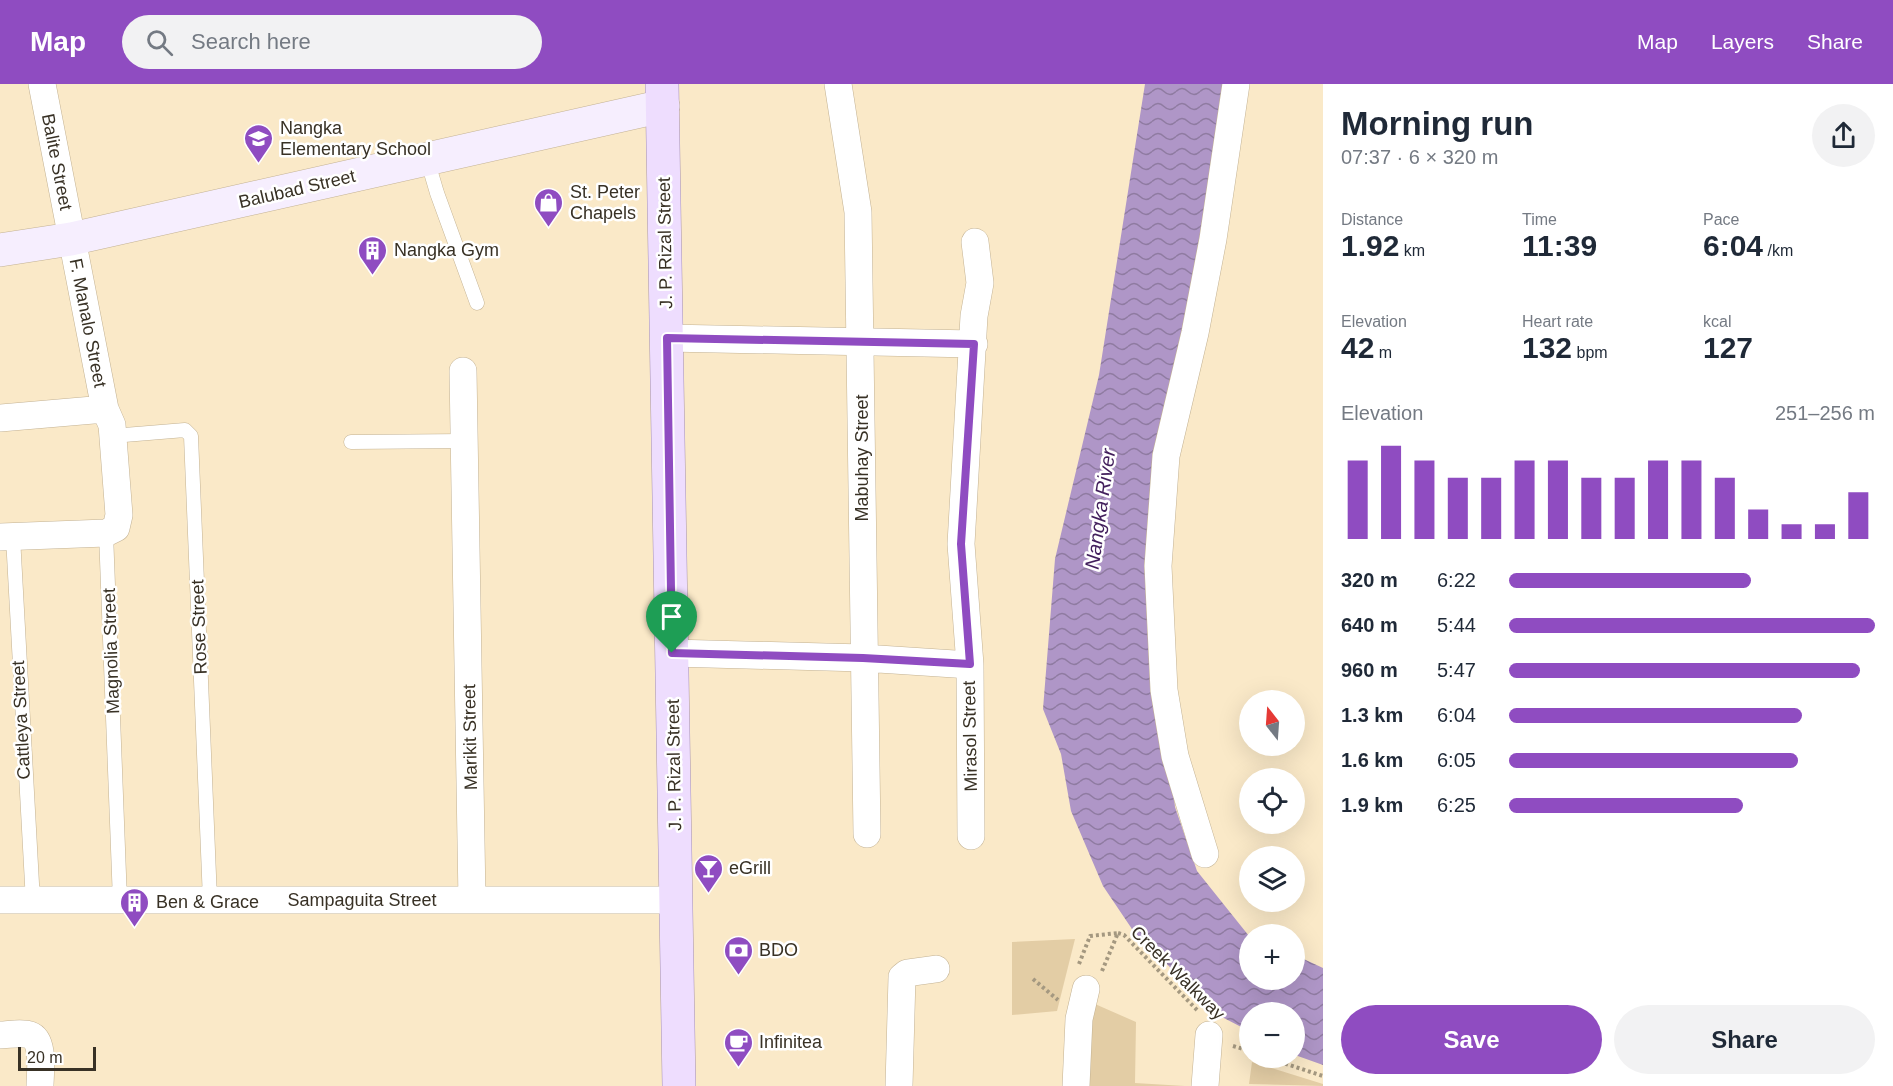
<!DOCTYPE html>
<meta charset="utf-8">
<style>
body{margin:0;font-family:Helvetica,sans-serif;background:#f2f2f3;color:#1f2937;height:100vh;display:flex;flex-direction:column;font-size:22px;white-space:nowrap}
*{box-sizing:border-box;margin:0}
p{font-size:20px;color:#747a83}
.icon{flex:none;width:33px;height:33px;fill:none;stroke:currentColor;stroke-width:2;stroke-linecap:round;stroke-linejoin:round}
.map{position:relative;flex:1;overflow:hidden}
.drawer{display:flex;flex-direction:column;background:#fff;width:570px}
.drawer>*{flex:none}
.needle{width:39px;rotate:343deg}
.buttons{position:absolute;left:1239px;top:606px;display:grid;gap:12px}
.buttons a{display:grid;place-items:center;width:66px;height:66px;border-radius:50%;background:#fff;box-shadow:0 6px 24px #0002;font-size:30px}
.scale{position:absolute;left:18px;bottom:15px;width:78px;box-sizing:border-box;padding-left:6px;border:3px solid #383125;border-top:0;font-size:16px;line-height:21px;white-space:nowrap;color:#383125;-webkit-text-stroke:4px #fff;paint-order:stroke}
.pin{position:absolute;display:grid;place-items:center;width:51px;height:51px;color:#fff;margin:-62px -26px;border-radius:50% 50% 50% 0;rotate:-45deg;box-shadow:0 0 6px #0007}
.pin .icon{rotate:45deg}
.round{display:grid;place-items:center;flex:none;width:63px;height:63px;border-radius:32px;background:#f2f2f3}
.head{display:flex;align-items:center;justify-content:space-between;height:102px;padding:0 18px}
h1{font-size:33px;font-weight:700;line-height:45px}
.figures{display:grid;grid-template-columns:repeat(3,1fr);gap:9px;height:102px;padding:6px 18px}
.figures div{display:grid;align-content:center}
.figures b{font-size:30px;font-weight:700}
.figures small{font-size:16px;font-weight:400}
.figures p{font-size:16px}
.chart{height:168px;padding:12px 18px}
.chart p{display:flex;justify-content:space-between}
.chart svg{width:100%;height:108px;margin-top:6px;stroke:#8f4cc1;stroke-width:6}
.button{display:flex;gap:12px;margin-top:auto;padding:12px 18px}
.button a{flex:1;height:69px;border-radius:36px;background:#8f4cc1;color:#fff;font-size:24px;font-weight:700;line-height:69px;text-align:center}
.button a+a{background:#f2f2f3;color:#1f2937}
ul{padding:0 18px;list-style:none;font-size:20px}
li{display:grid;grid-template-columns:96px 72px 1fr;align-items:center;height:45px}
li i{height:15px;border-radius:8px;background:#8f4cc1}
header{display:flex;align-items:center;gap:36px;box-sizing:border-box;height:84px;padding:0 30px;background:#8f4cc1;color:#fff}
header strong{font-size:28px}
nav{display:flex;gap:33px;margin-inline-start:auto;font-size:21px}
.search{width:420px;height:54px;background:#f2f2f3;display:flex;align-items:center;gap:15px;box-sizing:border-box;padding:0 21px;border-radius:33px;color:#747a83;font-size:22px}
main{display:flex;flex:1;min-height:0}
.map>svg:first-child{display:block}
.green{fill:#e3cda5}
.water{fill:url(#water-waves)}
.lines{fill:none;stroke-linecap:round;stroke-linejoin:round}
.lane-casing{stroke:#c3b293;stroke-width:15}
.street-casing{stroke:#c3b293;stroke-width:28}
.secondary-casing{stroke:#c3b293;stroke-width:34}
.primary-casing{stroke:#a692b1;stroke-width:34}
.path{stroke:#a49880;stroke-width:4;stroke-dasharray:3 3;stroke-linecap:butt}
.lane{stroke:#fff;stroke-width:14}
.street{stroke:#fff;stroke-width:27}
.secondary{stroke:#f6eefe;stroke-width:33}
.primary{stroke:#eeddfe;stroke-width:33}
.route-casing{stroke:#fff;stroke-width:12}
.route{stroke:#8f4cc1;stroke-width:8}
.labels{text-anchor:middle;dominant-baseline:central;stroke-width:5;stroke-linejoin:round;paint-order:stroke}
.poi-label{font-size:18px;fill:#383125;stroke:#fff;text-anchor:start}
.street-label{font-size:18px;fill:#383125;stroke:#fff}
.water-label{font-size:20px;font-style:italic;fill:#421f5c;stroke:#fff}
</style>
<header>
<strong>Map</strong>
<div class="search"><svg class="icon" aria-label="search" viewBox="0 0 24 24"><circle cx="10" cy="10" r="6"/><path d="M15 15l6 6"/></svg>Search here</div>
<nav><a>Map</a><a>Layers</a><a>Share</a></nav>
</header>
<main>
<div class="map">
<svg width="1323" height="1002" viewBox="0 0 1323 1002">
<defs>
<pattern id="water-waves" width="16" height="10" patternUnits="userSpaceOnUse" patternTransform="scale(1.5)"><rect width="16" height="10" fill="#af96c7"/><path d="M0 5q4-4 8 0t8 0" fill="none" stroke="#8f7ba1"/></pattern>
</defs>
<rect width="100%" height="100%" fill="#fae9c8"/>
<path class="green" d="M1075 855 1057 927 1012 931V858Z
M1095 920 1136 938 1135 999 1185 1002H1085L1087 938Z
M1252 978 1323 1000V1002L1249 1000Z"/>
<path class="water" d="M1145 0H1237L1174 352 1168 657 1175 723 1197 787 1249 852 1250 896H1294L1295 871 1323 884V981L1295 971 1294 928H1250L1249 947 1220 932 1134 848 1103 802 1071 727 1061 670 1043 625 1055 475 1099 291Z"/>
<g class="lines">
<defs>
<path id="lane" d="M427 75 437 109 477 219
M112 352 185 346 191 352 210 816
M351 358 465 357
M106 449 120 817
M13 453 33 818"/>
<path id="street" d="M838 0 858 128 867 750
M667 254 974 260
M463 287 472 816
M0 334 105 325
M0 453 106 449 116 444 119 431 112 341 105 325 42 0
M672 569 863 574 970 581
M971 752 970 581 961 460 974 232 980 199 975 158
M1205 770 1175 672 1164 606 1158 482 1166 372 1195 249 1213 155 1236 0
M0 816H676
M0 951C8 951 22 948 30 951 45 956 40 990 40 1002
M899 1002 902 893 907 889 936 885
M1076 1002 1079 935 1086 905
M1205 1002 1209 951"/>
<path id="secondary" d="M0 166 71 155 663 22"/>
<path id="primary" d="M662 0 679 1002"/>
</defs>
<use href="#lane" class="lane-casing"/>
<use href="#street" class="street-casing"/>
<use href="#secondary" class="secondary-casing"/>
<use href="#primary" class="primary-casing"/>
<path class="path" d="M1118 849 1124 851 1198 927
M1079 880 1090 852 1118 849
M1102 887 1118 849
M1033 895 1058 916
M1233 962 1250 967
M1268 974 1323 992"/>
<use href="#lane" class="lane"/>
<use href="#street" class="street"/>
<use href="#secondary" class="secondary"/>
<use href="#primary" class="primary"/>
</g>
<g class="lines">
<defs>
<path id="route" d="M667 254 974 260 961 460 970 580 863 574 672 569Z"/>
</defs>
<use href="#route" class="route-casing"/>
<use href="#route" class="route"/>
</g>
<defs>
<symbol id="school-pin" viewBox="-11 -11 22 30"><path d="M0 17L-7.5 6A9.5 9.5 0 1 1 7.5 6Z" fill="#8f4cc1" stroke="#fff"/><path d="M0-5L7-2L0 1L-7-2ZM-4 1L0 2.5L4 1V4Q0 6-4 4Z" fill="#fff"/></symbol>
<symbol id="shop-pin" viewBox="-11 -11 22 30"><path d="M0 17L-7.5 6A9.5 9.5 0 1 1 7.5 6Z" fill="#8f4cc1" stroke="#fff"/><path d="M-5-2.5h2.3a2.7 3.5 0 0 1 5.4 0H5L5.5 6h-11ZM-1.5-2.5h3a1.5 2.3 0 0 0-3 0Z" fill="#fff"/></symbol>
<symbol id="building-pin" viewBox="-11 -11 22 30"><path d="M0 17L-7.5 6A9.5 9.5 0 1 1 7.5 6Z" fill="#8f4cc1" stroke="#fff"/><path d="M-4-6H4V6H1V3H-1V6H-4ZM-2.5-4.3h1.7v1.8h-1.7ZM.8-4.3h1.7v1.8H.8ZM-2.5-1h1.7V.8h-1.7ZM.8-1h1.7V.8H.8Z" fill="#fff"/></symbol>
<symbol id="bar-pin" viewBox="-11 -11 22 30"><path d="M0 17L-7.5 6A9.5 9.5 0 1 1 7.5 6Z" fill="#8f4cc1" stroke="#fff"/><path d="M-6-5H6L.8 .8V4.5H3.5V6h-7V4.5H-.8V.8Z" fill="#fff"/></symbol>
<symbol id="bank-pin" viewBox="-11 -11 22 30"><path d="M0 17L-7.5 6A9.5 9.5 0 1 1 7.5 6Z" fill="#8f4cc1" stroke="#fff"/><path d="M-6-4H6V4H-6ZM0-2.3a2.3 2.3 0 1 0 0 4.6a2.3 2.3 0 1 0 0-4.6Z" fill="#fff"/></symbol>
<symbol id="cafe-pin" viewBox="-11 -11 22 30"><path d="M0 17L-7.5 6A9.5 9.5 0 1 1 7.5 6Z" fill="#8f4cc1" stroke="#fff"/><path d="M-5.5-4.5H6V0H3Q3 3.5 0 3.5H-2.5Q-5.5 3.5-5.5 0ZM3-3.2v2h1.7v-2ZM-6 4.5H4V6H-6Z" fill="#fff"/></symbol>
</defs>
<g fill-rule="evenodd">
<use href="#school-pin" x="242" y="38" width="33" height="45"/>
<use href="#shop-pin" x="532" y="102" width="33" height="45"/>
<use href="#building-pin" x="356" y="150" width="33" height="45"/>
<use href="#bar-pin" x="692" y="768" width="33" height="45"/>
<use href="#building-pin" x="118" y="802" width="33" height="45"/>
<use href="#bank-pin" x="722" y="850" width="33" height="45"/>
<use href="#cafe-pin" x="722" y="942" width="33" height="45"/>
</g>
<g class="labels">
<g class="poi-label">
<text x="280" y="44">Nangka<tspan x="280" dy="21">Elementary School</tspan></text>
<text x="570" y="108">St. Peter<tspan x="570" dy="21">Chapels</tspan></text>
<text x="394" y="166">Nangka Gym</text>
<text x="729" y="784">eGrill</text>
<text x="156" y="818">Ben &amp; Grace</text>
<text x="759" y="866">BDO</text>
<text x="759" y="958">Infinitea</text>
</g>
<g class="street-label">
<text transform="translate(57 78) rotate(79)">Balite Street</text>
<text transform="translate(297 105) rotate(-13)">Balubad Street</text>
<text transform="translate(665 159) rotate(-91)">J. P. Rizal Street</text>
<text transform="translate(88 239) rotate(79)">F. Manalo Street</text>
<text transform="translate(862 374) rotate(-90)">Mabuhay Street</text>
<text transform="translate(199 543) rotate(-92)">Rose Street</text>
<text transform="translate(111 567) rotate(-92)">Magnolia Street</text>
<text transform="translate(21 636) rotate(-93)">Cattleya Street</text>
<text transform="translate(970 652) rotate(-91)">Mirasol Street</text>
<text transform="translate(470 653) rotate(-91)">Marikit Street</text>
<text transform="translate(674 681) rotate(-91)">J. P. Rizal Street</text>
<text x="362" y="816">Sampaguita Street</text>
<text transform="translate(1178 889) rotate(45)">Creek Walkway</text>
</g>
<g class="water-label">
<text transform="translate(1100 425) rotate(-82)">Nangka River</text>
</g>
</g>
</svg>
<div class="buttons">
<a><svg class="needle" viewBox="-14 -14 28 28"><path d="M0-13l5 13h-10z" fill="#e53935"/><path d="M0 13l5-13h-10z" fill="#747a83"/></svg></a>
<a><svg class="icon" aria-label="locate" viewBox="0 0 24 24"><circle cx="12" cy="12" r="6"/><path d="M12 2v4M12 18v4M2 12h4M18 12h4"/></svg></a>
<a><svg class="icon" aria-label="layers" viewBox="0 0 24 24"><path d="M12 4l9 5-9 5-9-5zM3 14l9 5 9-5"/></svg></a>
<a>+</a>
<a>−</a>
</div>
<div class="scale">20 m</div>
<div class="pin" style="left:672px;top:569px;background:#1e9e55"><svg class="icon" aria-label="arrive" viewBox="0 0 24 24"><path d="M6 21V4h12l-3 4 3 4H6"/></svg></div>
</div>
<section class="drawer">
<div class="head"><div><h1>Morning run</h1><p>07:37 · 6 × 320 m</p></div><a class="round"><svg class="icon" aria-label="share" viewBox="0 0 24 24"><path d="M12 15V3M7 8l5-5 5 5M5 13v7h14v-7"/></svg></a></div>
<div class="figures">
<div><p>Distance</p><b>1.92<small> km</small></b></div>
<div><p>Time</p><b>11:39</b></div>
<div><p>Pace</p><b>6:04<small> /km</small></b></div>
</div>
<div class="figures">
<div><p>Elevation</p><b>42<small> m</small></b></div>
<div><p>Heart rate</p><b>132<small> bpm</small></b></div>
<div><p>kcal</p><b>127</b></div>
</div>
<div class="chart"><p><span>Elevation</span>251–256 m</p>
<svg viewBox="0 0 160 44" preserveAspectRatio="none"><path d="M5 44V12M15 44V6M25 44V12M35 44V19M45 44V19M55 44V12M65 44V12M75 44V19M85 44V19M95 44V12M105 44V12M115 44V19M125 44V32M135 44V38M145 44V38M155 44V25"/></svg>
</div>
<ul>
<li><b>320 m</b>6:22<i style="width:66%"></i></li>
<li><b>640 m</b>5:44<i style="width:100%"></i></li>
<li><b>960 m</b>5:47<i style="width:96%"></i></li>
<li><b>1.3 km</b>6:04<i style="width:80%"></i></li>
<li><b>1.6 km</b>6:05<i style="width:79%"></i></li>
<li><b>1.9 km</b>6:25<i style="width:64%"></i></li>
</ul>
<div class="button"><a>Save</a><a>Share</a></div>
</section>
</main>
